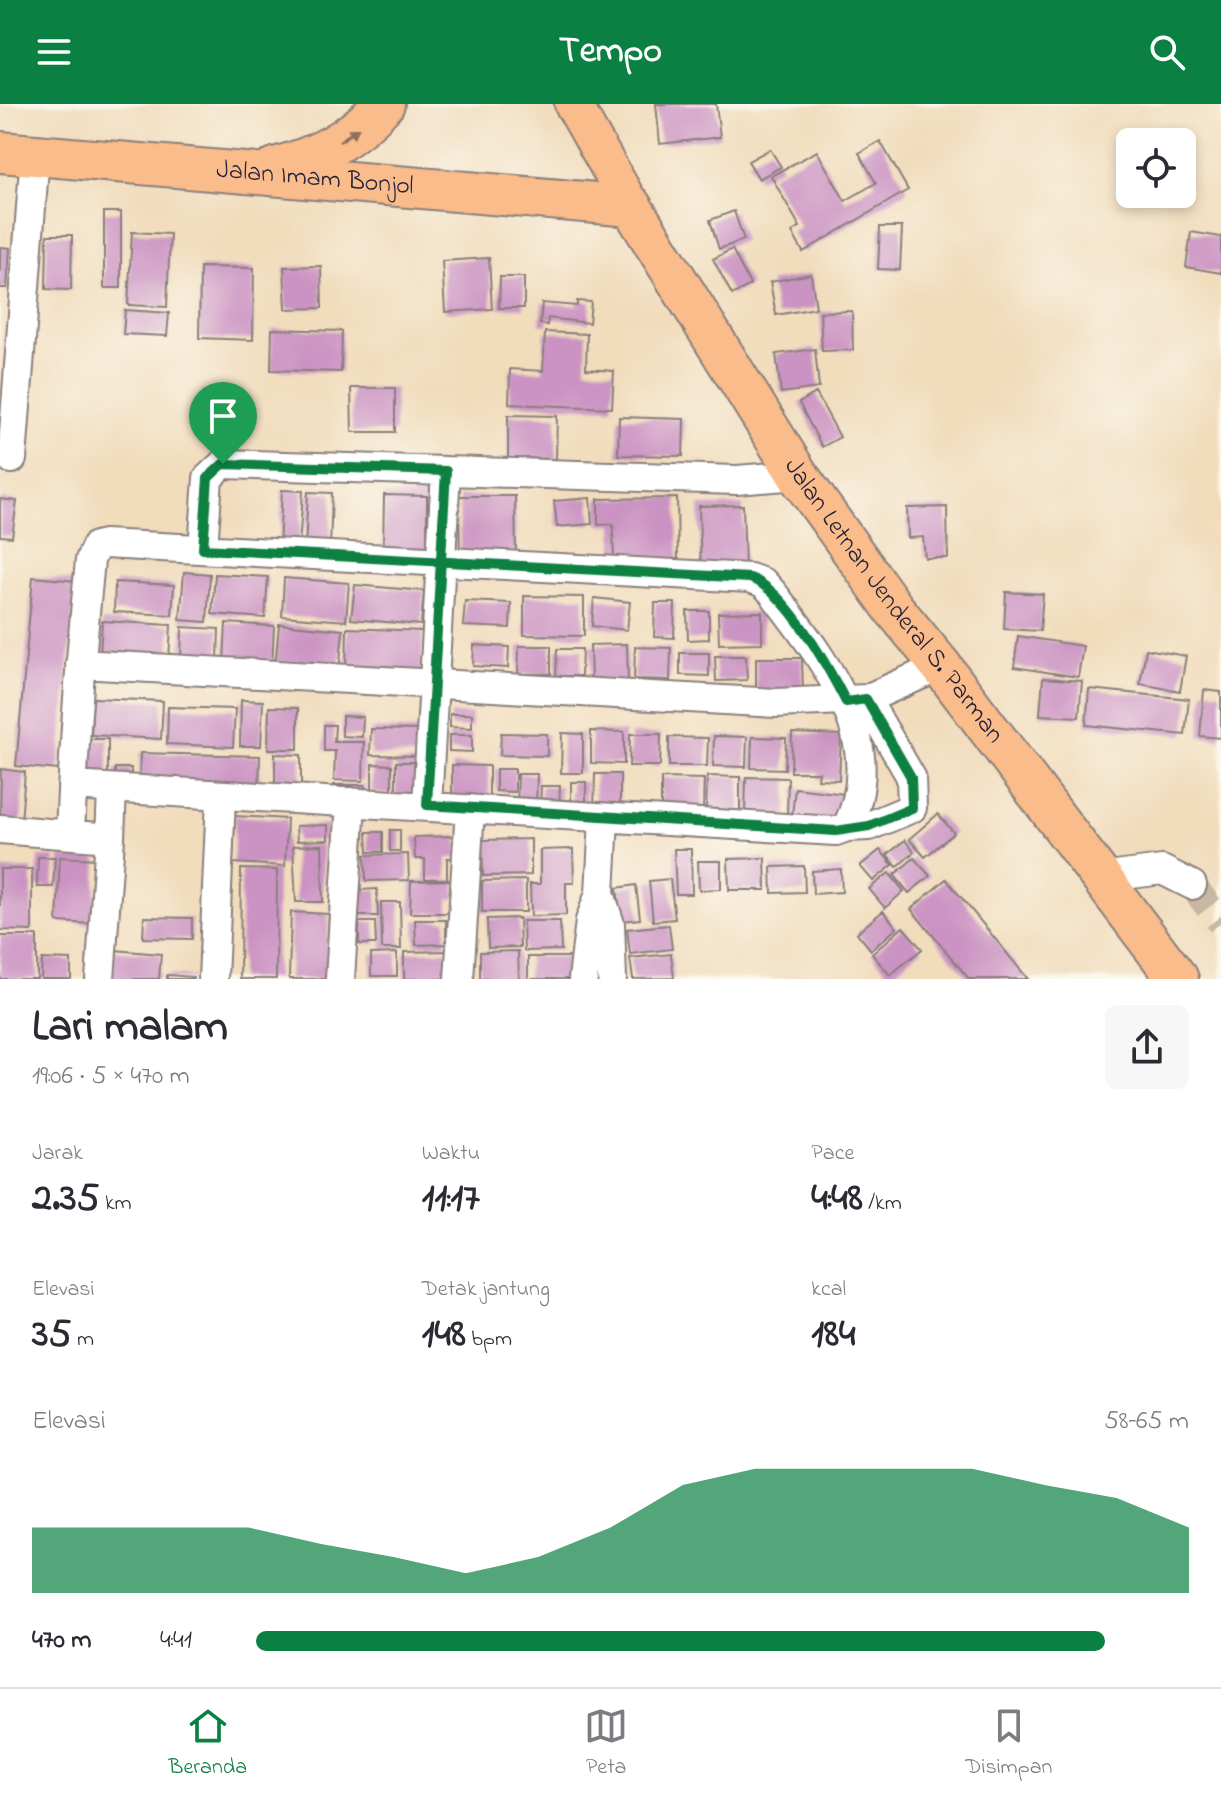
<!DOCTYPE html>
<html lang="id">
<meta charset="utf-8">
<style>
body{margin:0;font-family:"Indie Flower",sans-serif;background:#f7f7f7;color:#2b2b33;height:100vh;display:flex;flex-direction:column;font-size:30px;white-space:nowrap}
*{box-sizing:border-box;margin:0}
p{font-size:26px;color:#7c7c81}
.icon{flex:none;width:44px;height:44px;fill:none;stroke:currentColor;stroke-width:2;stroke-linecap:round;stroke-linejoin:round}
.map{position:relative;height:875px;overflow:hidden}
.details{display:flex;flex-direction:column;background:#fff;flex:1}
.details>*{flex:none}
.buttons{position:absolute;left:1116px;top:24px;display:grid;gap:16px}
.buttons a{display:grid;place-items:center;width:80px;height:80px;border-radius:12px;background:#fff;box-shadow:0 4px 12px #0003;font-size:40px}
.pin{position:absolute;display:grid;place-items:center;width:68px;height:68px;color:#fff;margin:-82px -34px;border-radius:50% 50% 50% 0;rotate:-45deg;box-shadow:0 0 8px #0007}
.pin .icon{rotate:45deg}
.round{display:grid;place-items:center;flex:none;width:84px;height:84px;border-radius:12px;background:#f7f7f7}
.head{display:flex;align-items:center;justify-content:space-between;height:136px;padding:0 32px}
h1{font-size:44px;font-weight:700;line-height:60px}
.metrics{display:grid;grid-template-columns:repeat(3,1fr);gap:12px;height:136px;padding:8px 32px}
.metrics div{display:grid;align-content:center}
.metrics b{font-size:40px;font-weight:700}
.metrics small{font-size:22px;font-weight:400}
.metrics p{font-size:22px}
.chart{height:224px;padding:16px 32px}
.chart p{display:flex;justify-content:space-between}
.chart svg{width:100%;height:144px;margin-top:8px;fill:#0b8043;opacity:.7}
ul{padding:0 32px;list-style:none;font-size:26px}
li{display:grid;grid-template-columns:128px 96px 1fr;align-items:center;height:60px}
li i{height:20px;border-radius:10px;background:#0b8043}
header{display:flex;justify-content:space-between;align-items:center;height:104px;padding:0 32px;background:#0b8043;color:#fff;font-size:36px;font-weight:700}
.tabs{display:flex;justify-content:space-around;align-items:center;height:112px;border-top:2px solid #e1e1e2;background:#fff;font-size:22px;color:#7c7c81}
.tabs a{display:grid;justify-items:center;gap:4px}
.tabs .current{color:#0b8043}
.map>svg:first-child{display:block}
.building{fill:#cb93c3}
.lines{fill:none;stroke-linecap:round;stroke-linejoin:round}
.minor-tunnel{stroke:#c8b7a2;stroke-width:28;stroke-dasharray:28 14;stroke-linecap:butt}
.minor-casing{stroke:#8a7f7c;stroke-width:32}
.major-casing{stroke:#8a7f7c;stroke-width:40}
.highway-casing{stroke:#8a7f7c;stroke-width:44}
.minor{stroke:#fff;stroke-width:28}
.major{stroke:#f9bc8a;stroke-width:36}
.highway{stroke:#f9bc8a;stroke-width:40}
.oneway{fill:#8e6f62}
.route-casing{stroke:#fff;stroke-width:16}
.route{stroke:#0b8043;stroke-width:10}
.labels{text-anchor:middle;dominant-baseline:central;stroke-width:6;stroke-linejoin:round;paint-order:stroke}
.street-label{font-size:26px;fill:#22223b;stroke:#fbf7ec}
</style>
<header><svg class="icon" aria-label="menu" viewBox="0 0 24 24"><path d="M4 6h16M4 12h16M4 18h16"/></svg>Tempo<svg class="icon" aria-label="search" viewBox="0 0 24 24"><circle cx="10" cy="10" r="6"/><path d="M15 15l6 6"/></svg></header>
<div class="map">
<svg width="1221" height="875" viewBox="0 0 1221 875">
<rect width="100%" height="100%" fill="#fbf7ec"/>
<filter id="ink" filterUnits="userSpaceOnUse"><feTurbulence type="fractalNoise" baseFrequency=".0125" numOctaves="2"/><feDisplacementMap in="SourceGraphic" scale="16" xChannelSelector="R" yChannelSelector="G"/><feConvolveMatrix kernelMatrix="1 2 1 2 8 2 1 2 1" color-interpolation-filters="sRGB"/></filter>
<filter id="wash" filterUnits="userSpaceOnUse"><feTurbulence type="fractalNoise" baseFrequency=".006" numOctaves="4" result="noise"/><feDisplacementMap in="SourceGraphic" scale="32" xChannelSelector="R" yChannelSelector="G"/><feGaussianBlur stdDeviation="1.8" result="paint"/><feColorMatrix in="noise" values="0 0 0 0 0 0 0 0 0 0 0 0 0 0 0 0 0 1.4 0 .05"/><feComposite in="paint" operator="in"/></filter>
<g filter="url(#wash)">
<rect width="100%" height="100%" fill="#f1dcbc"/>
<g id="blocks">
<path class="building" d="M656 0H716L720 33 660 40Z
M880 37 908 86 803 148 792 128 800 123 771 72 817 47 845 97 876 79 859 49Z
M770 45 781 63 759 75 748 57Z
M734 107 744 136 719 145 710 116Z
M104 108H121V184H104Z
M880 123H902L900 166 878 165Z
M132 128 170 130 167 203 128 201Z
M1191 128 1221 133V169L1186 163Z
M47 131H72L71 186 46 185Z
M0 143 10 144 7 184H0Z
M732 145 750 181 732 191 713 155Z
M489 154 492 205 445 208 442 157Z
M321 162 322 204 286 205 284 163Z
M200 163 254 164 253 236 199 234Z
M811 170 816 204 776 211 770 178Z
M500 173H524V204H499Z
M577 197 591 198 589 219 548 214 547 221 540 220 542 199 577 202Z
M125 206 169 209 167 232 123 230Z
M852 207 853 246 822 247 820 208Z
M272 225 342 227 341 268 271 266Z
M545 228 587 230 586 265 614 267 612 304 509 300 510 265 543 267Z
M815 245 819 284 781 289 776 250Z
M351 284H395V328H352Z
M816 289 840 333 822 343 799 299Z
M508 311 557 312 556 355 508 354Z
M619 313 684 315 683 352 618 351Z
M282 386 303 387 299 444 279 443Z
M308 388 332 389 330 445 305 444Z
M384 391 427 392V447H383Z
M459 392H515L516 452 460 453Z
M590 394 592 420 557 423 554 397Z
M677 394 678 458 614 459 613 420 598 421V395Z
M0 395 17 397 12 433 0 432Z
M743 401 745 464 701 466 699 402Z
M947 403 948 454H925L923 433 908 434 907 404Z
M184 468 210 470 207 518 180 516Z
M215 470 268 473 265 514 212 510Z
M33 473 76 477 59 666 16 662Z
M284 474 349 479 346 517 282 512Z
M115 478 174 481 172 511 114 508Z
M355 481 424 487 421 521 351 515Z
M1006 488 1043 490 1040 527 1004 525Z
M524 492 584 493V532L524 531Z
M594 494 630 498 627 526 592 522Z
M465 497 511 499 510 524 463 522Z
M655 499H675L674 534 654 533Z
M687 507H709V535L688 536Z
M762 508V539L719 540 718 509Z
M102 517 171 521 169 556 100 552Z
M226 519 274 522 272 563 224 560Z
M279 520 343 526 339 569 275 564Z
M182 523 219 525 218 557 181 555Z
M347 524 423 527 421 571 346 569Z
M1018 532 1083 542 1078 573 1014 563Z
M627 540 628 578 591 579 590 541Z
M474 541 509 543 508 564 473 562Z
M519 542H551V570H518Z
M635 543 671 544 670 576 634 575Z
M557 545H582L581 572H556Z
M1146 545 1186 552 1180 587 1140 580Z
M680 549H709V572L680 571Z
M715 552H746L747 576 716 577Z
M756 554H802L803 589 756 590Z
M1043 574 1082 577 1079 613 1040 611Z
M1089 585 1189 595 1185 631 1086 621Z
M1204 586 1221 588V634L1200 632Z
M93 594 163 597 161 635 91 631Z
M241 596 263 597 261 642H240Z
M168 603 235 605 233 643 167 640Z
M269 603 298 604V645H268Z
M450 610H472V624L450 623Z
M342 612 363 613 362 633 342 632Z
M324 621H335L334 638H364L363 677 334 676 335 647H324Z
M371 625 419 626V652L370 651Z
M591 627 624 628V660L591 659Z
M501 629 547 630V652L500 651Z
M562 629 583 630V669H561Z
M792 629 841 631 839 676 818 675 819 668H791Z
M630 630H661L660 662H629Z
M449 631H472V648L449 647Z
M714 632 747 633 746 663 713 662Z
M669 633 708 634 707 662H669Z
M752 633 786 634 785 665 751 664Z
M86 635H108V678H87Z
M140 649 260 652 259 684 139 682Z
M275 650 301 651V690L275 689Z
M396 658H420L419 696H396Z
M372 660 392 661V690H372Z
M452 661 489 662V699L452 698Z
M115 664H131V684L115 685Z
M1 665 25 668 21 718 0 716Z
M496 665H515V688L496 687Z
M518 670H537L536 706H517Z
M595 670H620V707H594Z
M707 672 740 673V709H706Z
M746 673 788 674 787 712 745 711Z
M661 674 704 675 703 707 661 706Z
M571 678H586V707H571Z
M334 681H365V695L333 694Z
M541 682H560L559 704H540Z
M795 684 845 690 841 718 792 712Z
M938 710 954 729 925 753 909 735Z
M235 712 287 715 285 762 233 759Z
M328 721V736L297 737 296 722Z
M390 726H400V747H390Z
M367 728H383V748H368Z
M458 732V754H447V775H425V755H415L414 733Z
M531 735V771L483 772 482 736Z
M905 736 914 748 897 763 887 751Z
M322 741 323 798H296L293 742Z
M573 745 574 779H566V811L531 812 530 780H540V746Z
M674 745H691L692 790H676Z
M880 746 893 761 873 777 860 762Z
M408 750 409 776 366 777 365 751Z
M38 753H55L53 783H37Z
M60 753 97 755 94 820 57 818Z
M765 754 766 786H729L728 755Z
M914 754 930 772 909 789 894 771Z
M698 757H721V785L699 786Z
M804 762 805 788 772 789 771 763Z
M0 765H32V827L0 826Z
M241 765 277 766 276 875H240Z
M841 765 842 788 813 790 812 767Z
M889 769 904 787 885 804 869 785Z
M670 775 675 815 653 817 649 777Z
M946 775 1028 875H969L911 805Z
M455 776V795H449V809H410L411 777Z
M526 776V808H482V777Z
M636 781 640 815 621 817 617 784Z
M377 785 378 812H359V786Z
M381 798H400L401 845H382Z
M883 807 897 824 871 846 857 829Z
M291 808 329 810 326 875H289Z
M144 813 192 814V835L143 834Z
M519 814 520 843 488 844 487 815Z
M415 816H446V840L416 841Z
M523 817H560L561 846 524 847Z
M359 818H375L376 840H359Z
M669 821 672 845 630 850 627 825Z
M903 823 922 845 890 871 872 850Z
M0 832H37V875H0Z
M114 846 161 850 159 875H112Z
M449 847 450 875H404V848Z
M518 847 519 875H480V848Z
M397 849V872H371V850Z
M671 850 674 874 633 875 630 854Z
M528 853H570L571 875H528Z
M42 855 71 856V875H41Z
M167 871 193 873V875H167Z"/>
</g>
</g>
<g filter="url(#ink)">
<use href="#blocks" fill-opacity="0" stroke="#8a7f7c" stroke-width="2"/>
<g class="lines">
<path class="minor-tunnel" d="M1192 781 1221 819"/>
<defs>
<path id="minor" d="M12 355 35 50
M203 445 208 374 223 360 737 376 798 371
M80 560 776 599 866 595 941 562
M427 701 446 367
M847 723 869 722 912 704 911 673 866 595
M0 725 110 734 100 875
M70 729C74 637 81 547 90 456L96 442 104 440 750 474 764 479 773 489C823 555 890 637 847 723L836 727 72 682
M110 734 112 686
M1101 774 1162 766 1192 781
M600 789 610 820 612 875
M213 875 221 693
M340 875 351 698
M459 875 470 705
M583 875 590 817 600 789 604 715"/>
<path id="major" d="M573 0 631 102"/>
<g id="highway">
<path id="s1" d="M0 48 631 102 798 371 894 505 941 562 1178 875"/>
<path d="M275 64C322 51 350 36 384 0"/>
</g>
</defs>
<use href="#minor" class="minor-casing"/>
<use href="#major" class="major-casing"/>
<use href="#highway" class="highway-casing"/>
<use href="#minor" class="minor"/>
<use href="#major" class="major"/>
<use href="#highway" class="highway"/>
</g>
<defs><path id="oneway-solid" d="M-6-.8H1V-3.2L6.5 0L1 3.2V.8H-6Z" transform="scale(2)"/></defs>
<use class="oneway" href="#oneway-solid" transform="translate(349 31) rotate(-34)"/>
</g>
<g class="lines" filter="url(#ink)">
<defs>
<path id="route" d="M223 360 446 367 427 701 836 727 869 722 912 704 911 673 866 595 846 598C828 563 787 487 750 474L203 445 208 374 223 360"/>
</defs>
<use href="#route" class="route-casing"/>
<use href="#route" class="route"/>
</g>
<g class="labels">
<g class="street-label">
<text stroke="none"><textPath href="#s1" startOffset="316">Jalan Imam Bonjol</textPath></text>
<text stroke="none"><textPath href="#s1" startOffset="1108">Jalan Letnan Jenderal S. Parman</textPath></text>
</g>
</g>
</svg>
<div class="buttons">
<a><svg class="icon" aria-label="locate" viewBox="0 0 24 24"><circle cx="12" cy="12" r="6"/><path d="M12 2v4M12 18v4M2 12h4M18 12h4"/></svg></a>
</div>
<div class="pin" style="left:223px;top:360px;background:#1e9e55"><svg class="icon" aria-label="arrive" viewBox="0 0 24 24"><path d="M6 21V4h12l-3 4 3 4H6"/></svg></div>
</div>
<section class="details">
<div class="head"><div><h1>Lari malam</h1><p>19:06 · 5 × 470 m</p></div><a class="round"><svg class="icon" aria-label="share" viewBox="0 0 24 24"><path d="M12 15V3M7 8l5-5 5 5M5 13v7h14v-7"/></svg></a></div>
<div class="metrics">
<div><p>Jarak</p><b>2.35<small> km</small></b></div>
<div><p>Waktu</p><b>11:17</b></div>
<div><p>Pace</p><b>4:48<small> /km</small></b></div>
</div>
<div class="metrics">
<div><p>Elevasi</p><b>35<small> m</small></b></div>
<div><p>Detak jantung</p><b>148<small> bpm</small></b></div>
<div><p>kcal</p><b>184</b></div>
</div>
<div class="chart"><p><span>Elevasi</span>58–65 m</p>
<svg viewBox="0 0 160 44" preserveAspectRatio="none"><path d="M0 44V24L10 24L20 24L30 24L40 29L50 33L60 38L70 33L80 24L90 11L100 6L110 6L120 6L130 6L140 11L150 15L160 24V44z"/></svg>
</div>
<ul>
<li><b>470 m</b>4:41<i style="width:91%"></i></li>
</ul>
</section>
<nav class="tabs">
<a class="current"><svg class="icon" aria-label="home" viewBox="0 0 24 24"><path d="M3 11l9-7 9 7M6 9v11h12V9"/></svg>Beranda</a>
<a><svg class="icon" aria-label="map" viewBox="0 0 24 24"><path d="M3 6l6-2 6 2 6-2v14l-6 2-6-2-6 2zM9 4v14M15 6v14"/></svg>Peta</a>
<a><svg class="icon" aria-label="saved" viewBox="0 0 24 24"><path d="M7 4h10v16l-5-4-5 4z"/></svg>Disimpan</a>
</nav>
